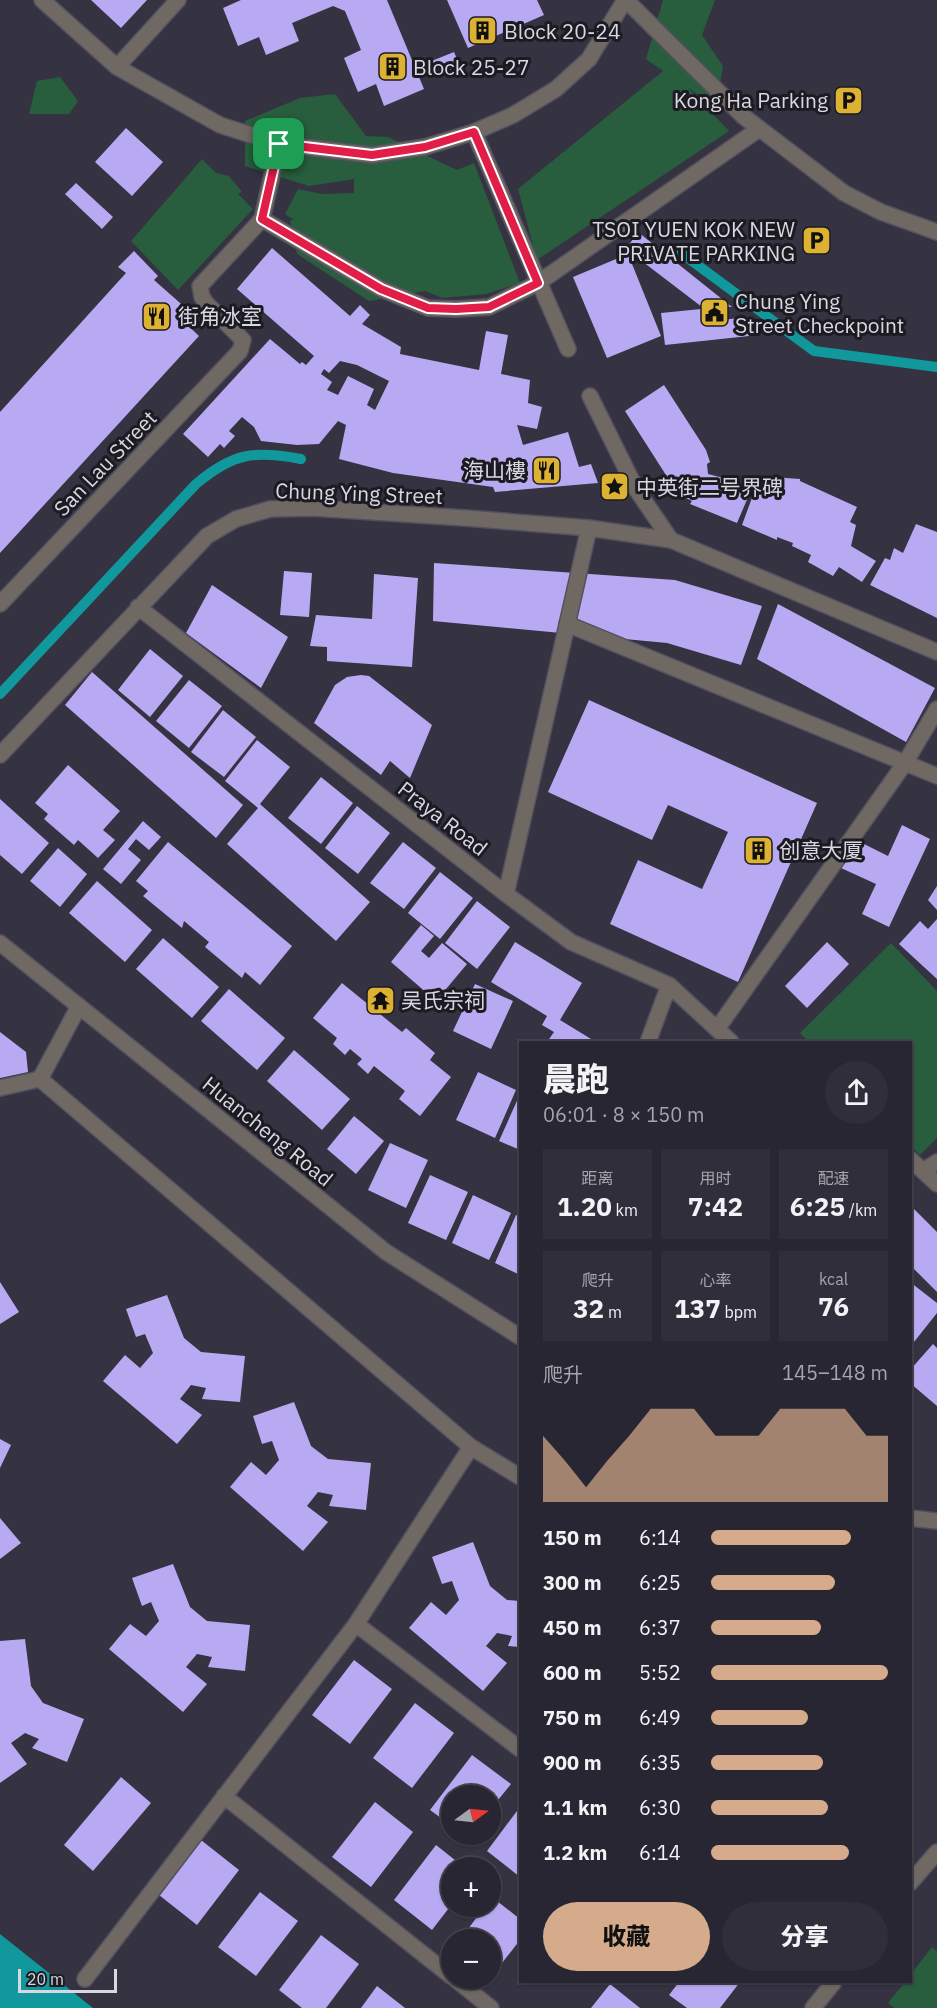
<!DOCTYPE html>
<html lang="zh">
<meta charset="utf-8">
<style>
body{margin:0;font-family:"IBM Plex Sans","Noto Sans SC",sans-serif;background:#302e3a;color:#f1f3f6;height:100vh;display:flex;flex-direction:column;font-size:22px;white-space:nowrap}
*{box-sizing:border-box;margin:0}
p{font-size:20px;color:#a5a5ac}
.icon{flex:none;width:33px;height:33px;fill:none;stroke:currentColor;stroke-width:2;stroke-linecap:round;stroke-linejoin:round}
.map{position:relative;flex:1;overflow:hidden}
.drawer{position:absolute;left:519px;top:1041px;width:393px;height:942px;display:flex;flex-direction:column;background:#282632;border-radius:0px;box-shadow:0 2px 4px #0004,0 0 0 2px #44434d}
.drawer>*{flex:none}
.needle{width:39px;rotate:75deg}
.buttons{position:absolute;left:441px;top:1785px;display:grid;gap:12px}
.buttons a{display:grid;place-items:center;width:60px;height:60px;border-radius:50%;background:#282632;box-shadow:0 2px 4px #0004,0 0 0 2px #44434d;font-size:30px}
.scale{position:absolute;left:18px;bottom:15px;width:99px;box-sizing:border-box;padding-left:6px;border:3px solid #d9d7e2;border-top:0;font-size:16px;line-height:21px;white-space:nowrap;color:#d9d7e2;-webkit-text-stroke:4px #1c1b22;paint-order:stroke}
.pin{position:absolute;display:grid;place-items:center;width:51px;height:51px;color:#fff;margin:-26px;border-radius:12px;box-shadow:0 3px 9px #0006}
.round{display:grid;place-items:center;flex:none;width:63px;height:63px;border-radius:32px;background:#302e3a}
.headline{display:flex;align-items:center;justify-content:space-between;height:102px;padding:0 24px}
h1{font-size:33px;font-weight:800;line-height:45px}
.stats{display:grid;grid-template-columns:repeat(3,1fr);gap:9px;height:102px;padding:6px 24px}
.stats div{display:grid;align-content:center;border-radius:0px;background:#302e3a;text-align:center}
.stats b{font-size:26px;font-weight:800}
.stats small{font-size:16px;font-weight:400}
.stats p{font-size:16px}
.chart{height:168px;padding:12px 24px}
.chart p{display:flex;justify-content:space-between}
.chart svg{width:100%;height:108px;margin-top:6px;fill:#d6ab8b;opacity:.7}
.action{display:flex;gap:12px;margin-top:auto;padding:12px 24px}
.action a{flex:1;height:69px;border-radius:36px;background:#d6ab8b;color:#111;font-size:24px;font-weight:800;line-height:69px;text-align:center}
.action a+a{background:#302e3a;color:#f1f3f6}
ul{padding:0 24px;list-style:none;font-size:20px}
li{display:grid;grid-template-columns:96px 72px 1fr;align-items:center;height:45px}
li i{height:15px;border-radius:8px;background:#d6ab8b}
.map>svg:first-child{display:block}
.green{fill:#285e3e}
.water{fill:#10989c}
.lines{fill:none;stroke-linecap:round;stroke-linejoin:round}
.stream{stroke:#10989c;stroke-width:10}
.building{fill:#b8aaf2;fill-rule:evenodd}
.pedestrian-casing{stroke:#53505f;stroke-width:18}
.minor-casing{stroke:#53505f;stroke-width:18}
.pedestrian{stroke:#706963;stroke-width:15}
.minor{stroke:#706963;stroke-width:15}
.route-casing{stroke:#fff;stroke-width:12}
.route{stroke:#e11d48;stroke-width:8}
.labels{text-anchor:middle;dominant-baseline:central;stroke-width:6;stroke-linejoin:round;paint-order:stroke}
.poi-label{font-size:21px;fill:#d9d7e2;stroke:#1c1b22;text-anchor:start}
.street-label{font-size:21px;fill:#d9d7e2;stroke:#1c1b22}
</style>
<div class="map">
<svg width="937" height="2008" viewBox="0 0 937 2008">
<rect width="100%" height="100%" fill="#353242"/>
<path class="green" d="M663 0H715L702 35 723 66 716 106 688 88 729 131 537 260 518 189 663 71 646 59Z
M60 77 78 101 69 114H29L37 81Z
M335 94 366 136 388 137 457 170 474 163 520 283 486 294 442 298 425 291 369 301 297 254 290 220H294L285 214 298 189 322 194 354 193V179L309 186 245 166V121L300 98Z
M202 159 216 173 229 176 242 192 238 194 253 209 178 290 131 241Z
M891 943 937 991V1138L920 1155 911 1146 910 1042H809L800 1033Z
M932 1947 937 1951V2008H895L888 2003 905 1982H910L911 1974Z"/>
<path class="water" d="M0 1934 93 2008H0Z"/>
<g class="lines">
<path class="stream" d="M681 253 814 351 937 367
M0 694 196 484C233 453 254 450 301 459"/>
</g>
<path class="building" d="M91 0H147L121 28Z
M241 0H387L424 89 384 106 376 84 358 92 344 58 361 50 345 11 333 6 292 23 299 41 266 55 259 37 238 46 223 8Z
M447 0H537L544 15 468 48Z
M454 52 460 66 434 76 429 62Z
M126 128 163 162 132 196 95 162Z
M76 183 113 217 102 229 65 194Z
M638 232 732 307H702L626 249Z
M272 248 350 316 360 305 370 315 362 324 401 347 400 354 479 370 486 331 508 335 501 374 530 380 528 403 542 407 537 429 517 425 523 445 568 432 579 467 591 464 598 483 495 492 493 487 393 473 339 459 346 425 338 421 319 444 297 445 261 441 254 427 242 417 229 431 235 436 224 448 220 444 208 457 183 434 270 339 300 364 302 362 306 365 314 356 237 289ZM340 361 357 365 389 381 375 410 367 405 374 389 348 376 338 395 327 390 332 382 321 374 324 369 329 373Z
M134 251 158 276 154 280 188 310 181 319 199 336 0 553V412L126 273 118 267Z
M628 254 661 336 607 358 573 277Z
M721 307 722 320 747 317 749 336 665 345 661 313Z
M664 385 706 450 710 462 707 464 708 474 735 481 752 488 737 523 690 504 692 501 678 494 684 479 673 486 625 411Z
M760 476 800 479V481L857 507 850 522 856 525 851 546 876 561 862 582 839 567 833 576 808 562 811 555 792 546 793 543 777 537V540L742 525Z
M916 524 937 532V618L870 585 885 558 890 560 894 548 903 553Z
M434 563 675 580 762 606 741 665 667 643 433 621Z
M284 571 312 573 309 617 280 615Z
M374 574 418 578 412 667 327 661V647L310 646 316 615 372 619Z
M212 585 288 637 261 688 186 633Z
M778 604 935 688 906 742 757 659Z
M150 649 183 676 150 717 118 690Z
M92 672 243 805 216 838 65 705Z
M361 675 369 676 432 725 410 778 390 761 381 775 314 723 335 685 347 677Z
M189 680 222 706 189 748 156 721Z
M589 700 817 803 738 982 610 924 638 860 702 889 728 832 668 805 652 840 548 792Z
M223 710 256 737 224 777 191 752Z
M257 740 290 767 260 804 370 902 336 941 227 844 258 808 225 781Z
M68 765 120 811 103 830 115 840 98 858 78 840 74 845 44 819 48 814 35 803Z
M321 777 353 803 321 844 288 818Z
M0 799 49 843 22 874 0 855Z
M357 806 390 833 358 874 325 848Z
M143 821 161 837 149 850 136 839 128 849 141 860 121 884 103 869Z
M902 825 930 839 889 927 862 914 876 884 841 868 854 839 888 856Z
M168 842 292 946 260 985 245 972 242 978 205 947 209 942 184 921 182 928 143 896 148 891 136 881Z
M403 842 436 868 404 909 370 883Z
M58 848 87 874 60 907 30 881Z
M440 872 473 898 440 939 408 913Z
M97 881 152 930 125 962 69 913Z
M937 886V910L928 900Z
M477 901 510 927 477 969 445 943Z
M937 919V979L899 944 920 921 928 929Z
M421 925 434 936 421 951 429 958 442 943 467 964 436 1001 391 962Z
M163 938 219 987 192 1018 136 969Z
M515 942 582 983 560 1020 596 1042H547L554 1032 542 1025 547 1016 491 982Z
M827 942 849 964 807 1008 785 986Z
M342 983 402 1032 406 1028 435 1053 430 1060 451 1077 420 1116 399 1099 405 1091 374 1066 368 1074 357 1064 362 1059 350 1049 345 1055 333 1044 337 1038 313 1018Z
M475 984 513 1001 491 1049 453 1031Z
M229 989 285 1038 257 1070 201 1021Z
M0 1032 26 1052 28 1072 0 1078Z
M294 1050 350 1099 322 1130 267 1081Z
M478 1072 516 1090 495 1138 456 1120Z
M520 1094V1150L499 1141Z
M354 1116 384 1141 356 1174 327 1149Z
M390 1143 428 1160 406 1208 368 1190Z
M430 1175 468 1192 446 1240 408 1223Z
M473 1195 511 1213 489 1260 452 1243Z
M910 1205 937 1232V1292L910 1265Z
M516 1215 520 1217V1275L495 1263Z
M0 1282 19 1312 0 1324Z
M910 1282 937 1303V1313L910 1347Z
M167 1295 184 1338 201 1352 245 1356 240 1402 202 1399 206 1388 191 1385 180 1399 202 1415 177 1444 103 1381 125 1355 140 1368 153 1353 145 1334 136 1337 126 1309Z
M933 1344 937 1348V1406L910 1383V1370Z
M294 1402 311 1446 328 1459 371 1463 366 1510 329 1506 333 1495 318 1492 307 1506 328 1522 303 1551 230 1487 251 1462 266 1475 279 1460 272 1441 262 1444 253 1416Z
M0 1439 11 1445 0 1468Z
M0 1518 21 1543 0 1559Z
M473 1542 490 1586 507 1600 520 1601V1647L508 1646 512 1636 497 1633 486 1646 507 1663 483 1691 409 1628 431 1602 446 1615 459 1600 452 1581 442 1584 432 1557Z
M173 1564 190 1607 207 1621 250 1625 245 1671 208 1667 212 1657 197 1654 186 1667 207 1684 183 1712 109 1649 130 1624 146 1636 159 1621 151 1602 142 1606 132 1578Z
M25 1639 31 1686 43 1703 84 1719 67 1762 32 1748 39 1739 25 1733 11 1743 27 1764 0 1783V1641Z
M354 1660 392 1689 350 1744 312 1715Z
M415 1703 454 1733 412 1788 373 1758Z
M472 1755 511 1784 490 1810V1796H452V1826L430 1810Z
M121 1777 151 1803 93 1871 64 1845Z
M375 1802 413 1832 371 1887 332 1857Z
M520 1807V1877L487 1851Z
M201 1840 239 1870 197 1925 159 1895Z
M436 1845 465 1868H452V1904L432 1930 394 1900Z
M260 1892 298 1921 256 1976 218 1947Z
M492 1897 520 1919V1940L488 1981 485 1978H490V1940H460L485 1906H490Z
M321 1935 359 1964 326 2008H302L279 1990Z
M679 1982H740L720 2008H687L669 1995Z
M610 1984 640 2008H591Z
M377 1986 405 2008H361Z"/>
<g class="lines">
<defs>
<path id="pedestrian" d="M538 283 759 129
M590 396 636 489 671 540 937 652"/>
<path id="minor" d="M42 0 117 67 220 125 279 144 372 155 425 147 474 132 513 115 556 89 589 59 625 0
M626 0 743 116 844 193 881 212 937 232
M117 67 178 0
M474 132 568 349
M262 219 381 289 428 308 456 309 489 307 538 283
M0 604 240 351 243 340 206 303 202 297 200 286 262 219 279 144
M138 607 506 894 571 942 669 985 731 1042
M567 624 937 776
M0 755 207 536 236 519 270 509 312 508 465 518 589 528 671 540
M506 894 589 528
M0 943 386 1252 520 1337
M79 1006 40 1079 471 1447 520 1477
M717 1029 905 763 937 709
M648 1042 669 985
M0 1088 40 1079
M910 1159 937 1184
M923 1171 937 1162
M910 1518 937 1521
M356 1624 520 1749
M224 1796 452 1977
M910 1883 937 1852
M454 1978 491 2008
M85 1979 356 1624 471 1447
M813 2008 834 1982"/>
</defs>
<use href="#pedestrian" class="pedestrian-casing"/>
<use href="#minor" class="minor-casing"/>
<use href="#pedestrian" class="pedestrian"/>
<use href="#minor" class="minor"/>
</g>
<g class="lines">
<defs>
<path id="route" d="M474 132 538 283 489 307 456 309 428 308 381 289 262 219 279 144 372 155 425 147Z"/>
</defs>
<use href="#route" class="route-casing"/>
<use href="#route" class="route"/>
</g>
<defs>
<symbol id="building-square" viewBox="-11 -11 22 22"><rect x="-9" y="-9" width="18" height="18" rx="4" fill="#ddb233" stroke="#1c1b22"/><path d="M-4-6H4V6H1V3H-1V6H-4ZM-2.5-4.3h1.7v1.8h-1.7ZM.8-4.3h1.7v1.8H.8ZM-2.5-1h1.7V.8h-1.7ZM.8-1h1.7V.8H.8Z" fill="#111"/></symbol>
<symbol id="parking-square" viewBox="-11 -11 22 22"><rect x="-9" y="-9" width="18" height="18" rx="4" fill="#ddb233" stroke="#1c1b22"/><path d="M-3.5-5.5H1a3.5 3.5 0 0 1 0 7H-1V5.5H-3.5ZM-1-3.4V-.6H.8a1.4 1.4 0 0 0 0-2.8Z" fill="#111"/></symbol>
<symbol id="civic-square" viewBox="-11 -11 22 22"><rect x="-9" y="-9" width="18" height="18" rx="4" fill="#ddb233" stroke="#1c1b22"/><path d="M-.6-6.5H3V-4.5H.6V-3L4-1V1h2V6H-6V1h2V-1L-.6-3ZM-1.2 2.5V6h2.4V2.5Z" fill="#111"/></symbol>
<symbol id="restaurant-square" viewBox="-11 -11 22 22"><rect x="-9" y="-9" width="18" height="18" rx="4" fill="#ddb233" stroke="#1c1b22"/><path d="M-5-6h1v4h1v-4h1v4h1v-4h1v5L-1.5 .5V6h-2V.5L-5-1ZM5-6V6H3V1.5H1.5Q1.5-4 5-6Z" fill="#111"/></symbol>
<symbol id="sight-square" viewBox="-11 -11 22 22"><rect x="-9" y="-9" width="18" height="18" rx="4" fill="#ddb233" stroke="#1c1b22"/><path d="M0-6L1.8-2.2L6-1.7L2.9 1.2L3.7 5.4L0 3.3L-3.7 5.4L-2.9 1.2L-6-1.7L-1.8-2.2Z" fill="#111"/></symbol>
<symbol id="temple-square" viewBox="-11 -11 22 22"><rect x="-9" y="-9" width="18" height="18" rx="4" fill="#ddb233" stroke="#1c1b22"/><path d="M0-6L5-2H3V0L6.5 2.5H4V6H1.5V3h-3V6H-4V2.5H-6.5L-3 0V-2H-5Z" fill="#111"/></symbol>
</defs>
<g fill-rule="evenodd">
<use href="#building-square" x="466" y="14" width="33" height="33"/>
<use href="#building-square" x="376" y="50" width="33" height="33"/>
<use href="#parking-square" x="832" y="84" width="33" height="33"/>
<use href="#parking-square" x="800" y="224" width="33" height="33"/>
<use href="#civic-square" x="698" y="296" width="33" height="33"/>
<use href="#restaurant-square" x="140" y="300" width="33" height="33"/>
<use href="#restaurant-square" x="530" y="454" width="33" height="33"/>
<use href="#sight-square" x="598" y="470" width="33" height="33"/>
<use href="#building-square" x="742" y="834" width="33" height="33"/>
<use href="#temple-square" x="364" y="984" width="33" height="33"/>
</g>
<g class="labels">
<g class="poi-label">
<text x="504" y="31">Block 20-24</text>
<text x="413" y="67">Block 25-27</text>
<text x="828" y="100" text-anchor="end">Kong Ha Parking</text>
<text x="795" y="229" text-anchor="end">TSOI YUEN KOK NEW<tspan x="795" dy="24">PRIVATE PARKING</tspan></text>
<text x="735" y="301">Chung Ying<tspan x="735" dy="24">Street Checkpoint</tspan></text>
<text x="178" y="316">街角冰室</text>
<text x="526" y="470" text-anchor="end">海山樓</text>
<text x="636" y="487">中英街二号界碑</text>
<text x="779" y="850">创意大厦</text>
<text x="401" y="1000">吴氏宗祠</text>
</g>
<g class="street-label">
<text transform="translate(105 463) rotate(-46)">San Lau Street</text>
<text transform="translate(359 493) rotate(2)">Chung Ying Street</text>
<text transform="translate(443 818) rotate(38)">Praya Road</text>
<text transform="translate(268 1131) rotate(39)">Huancheng Road</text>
</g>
</g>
</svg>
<div class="buttons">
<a><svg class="needle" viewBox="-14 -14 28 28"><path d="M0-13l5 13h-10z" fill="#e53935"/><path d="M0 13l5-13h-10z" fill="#a5a5ac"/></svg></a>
<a>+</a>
<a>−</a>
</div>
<div class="scale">20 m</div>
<div class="pin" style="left:279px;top:144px;background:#1e9e55"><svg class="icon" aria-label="arrive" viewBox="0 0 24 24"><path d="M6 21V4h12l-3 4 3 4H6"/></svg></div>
<section class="drawer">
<div class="headline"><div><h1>晨跑</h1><p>06:01 · 8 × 150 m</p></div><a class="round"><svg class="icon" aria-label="share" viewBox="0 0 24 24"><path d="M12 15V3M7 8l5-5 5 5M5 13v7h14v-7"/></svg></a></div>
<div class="stats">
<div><p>距离</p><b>1.20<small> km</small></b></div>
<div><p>用时</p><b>7:42</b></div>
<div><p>配速</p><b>6:25<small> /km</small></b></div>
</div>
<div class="stats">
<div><p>爬升</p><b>32<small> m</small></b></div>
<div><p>心率</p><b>137<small> bpm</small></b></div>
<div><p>kcal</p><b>76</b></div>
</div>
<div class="chart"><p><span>爬升</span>145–148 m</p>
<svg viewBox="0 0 160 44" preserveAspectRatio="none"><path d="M0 44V17L10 27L20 38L30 27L40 17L50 6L60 6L70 6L80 17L90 17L100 17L110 6L120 6L130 6L140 6L150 17L160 17V44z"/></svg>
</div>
<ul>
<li><b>150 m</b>6:14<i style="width:79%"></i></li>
<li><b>300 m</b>6:25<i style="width:70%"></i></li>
<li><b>450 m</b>6:37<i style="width:62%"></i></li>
<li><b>600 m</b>5:52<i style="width:100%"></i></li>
<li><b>750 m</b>6:49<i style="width:55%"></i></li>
<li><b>900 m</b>6:35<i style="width:63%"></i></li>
<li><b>1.1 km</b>6:30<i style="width:66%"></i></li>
<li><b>1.2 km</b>6:14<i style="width:78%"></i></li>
</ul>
<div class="action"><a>收藏</a><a>分享</a></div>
</section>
</div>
